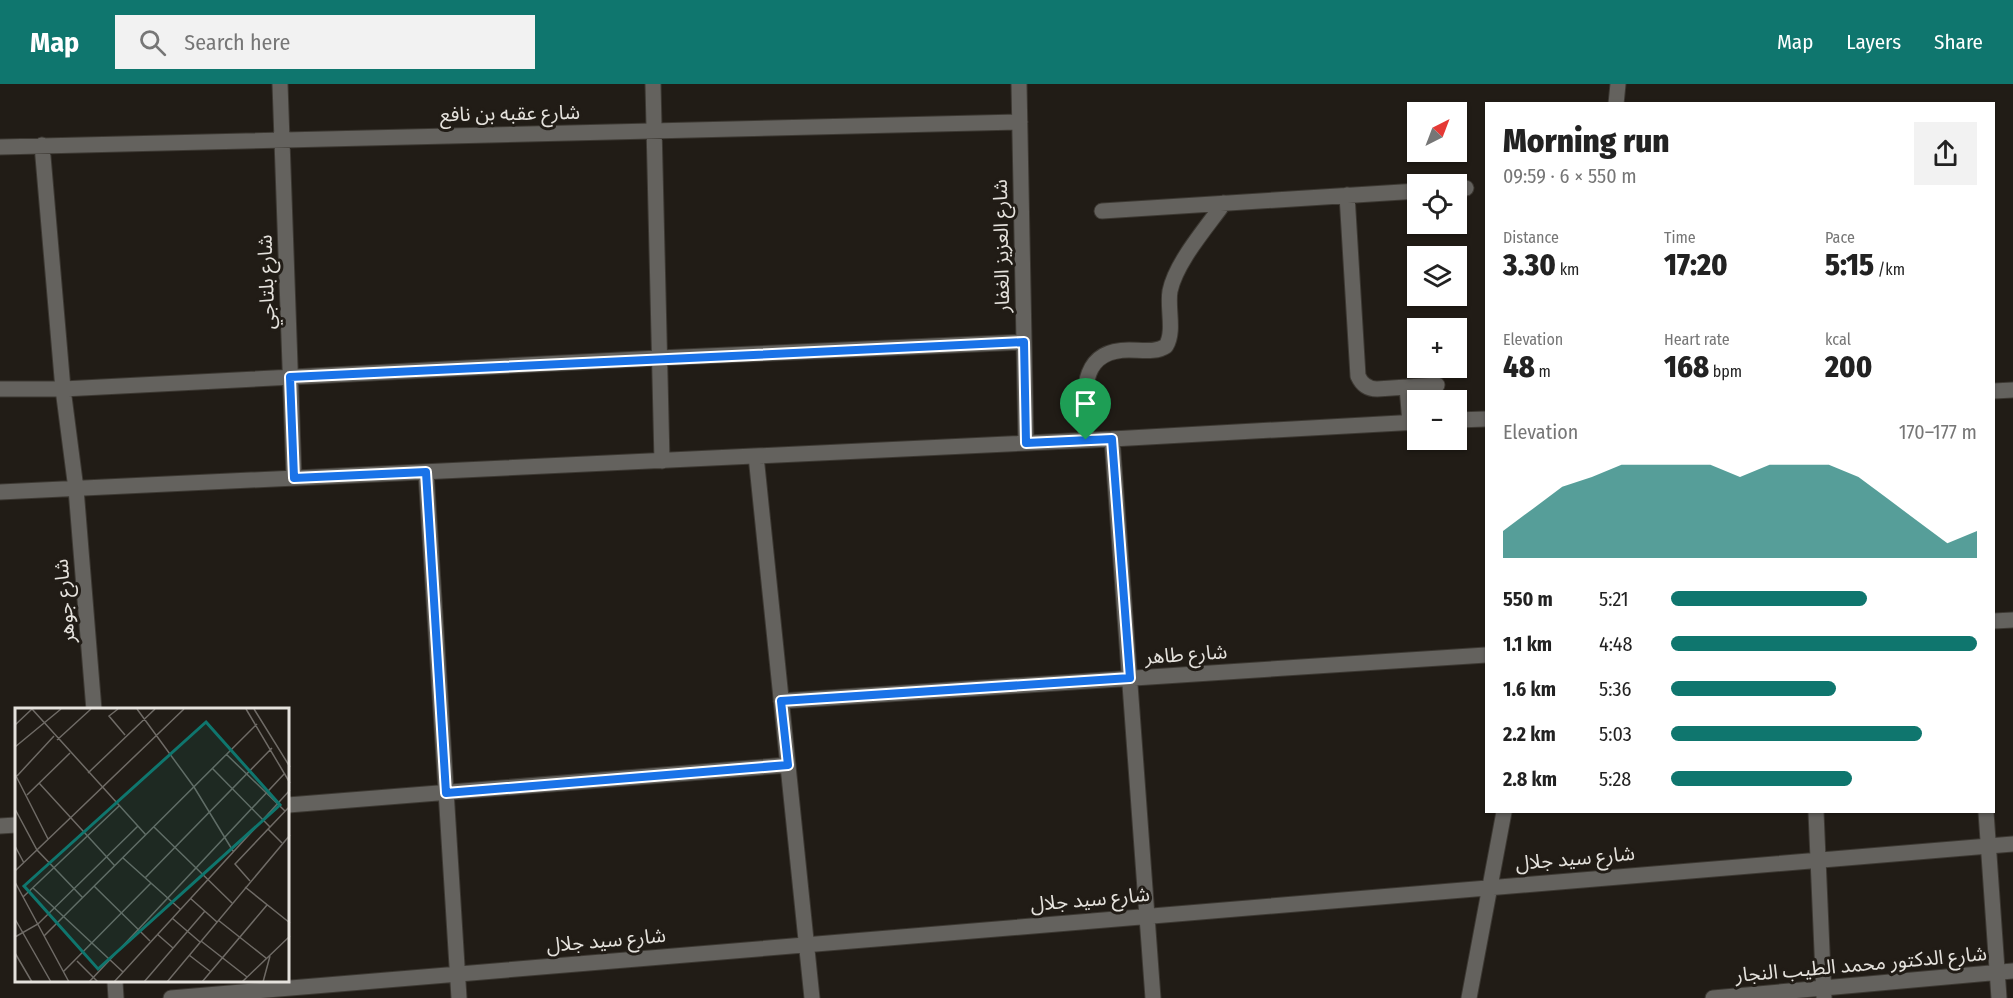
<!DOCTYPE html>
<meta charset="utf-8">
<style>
body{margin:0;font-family:"Fira Sans Condensed","Noto Sans Arabic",sans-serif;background:#f2f2f2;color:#222;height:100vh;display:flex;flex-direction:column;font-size:22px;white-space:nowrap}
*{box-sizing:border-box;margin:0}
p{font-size:20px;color:#767676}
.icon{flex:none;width:33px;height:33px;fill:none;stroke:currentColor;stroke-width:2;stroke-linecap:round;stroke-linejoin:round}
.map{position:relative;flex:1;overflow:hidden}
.side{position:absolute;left:1485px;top:18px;width:510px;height:711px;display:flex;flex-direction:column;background:#fff;border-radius:0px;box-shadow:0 2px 4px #0004}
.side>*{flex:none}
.needle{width:39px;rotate:42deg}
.controls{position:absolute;left:1407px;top:18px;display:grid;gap:12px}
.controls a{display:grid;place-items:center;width:60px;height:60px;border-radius:0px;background:#fff;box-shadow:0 2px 4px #0004;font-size:30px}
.pin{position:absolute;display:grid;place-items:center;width:51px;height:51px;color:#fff;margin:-62px -26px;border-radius:50% 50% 50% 0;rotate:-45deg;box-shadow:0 0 6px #0007}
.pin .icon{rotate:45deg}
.round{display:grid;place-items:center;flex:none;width:63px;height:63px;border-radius:0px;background:#f2f2f2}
.head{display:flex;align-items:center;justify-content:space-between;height:102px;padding:0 18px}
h1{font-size:33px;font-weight:800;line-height:45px}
.metrics{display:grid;grid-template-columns:repeat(3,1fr);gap:9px;height:102px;padding:6px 18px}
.metrics div{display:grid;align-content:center}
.metrics b{font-size:30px;font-weight:800}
.metrics small{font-size:16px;font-weight:400}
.metrics p{font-size:16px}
.chart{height:168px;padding:12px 18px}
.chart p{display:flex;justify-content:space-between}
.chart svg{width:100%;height:108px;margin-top:6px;fill:#0f766e;opacity:.7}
ul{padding:0 18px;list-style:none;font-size:20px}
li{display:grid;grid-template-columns:96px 72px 1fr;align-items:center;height:45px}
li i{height:15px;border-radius:8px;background:#0f766e}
header{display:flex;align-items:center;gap:36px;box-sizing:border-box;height:84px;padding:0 30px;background:#0f766e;color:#fff}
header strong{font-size:28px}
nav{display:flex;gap:33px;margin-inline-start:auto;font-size:21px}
.search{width:420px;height:54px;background:#f2f2f2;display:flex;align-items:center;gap:15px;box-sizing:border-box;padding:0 21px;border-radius:0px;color:#767676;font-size:22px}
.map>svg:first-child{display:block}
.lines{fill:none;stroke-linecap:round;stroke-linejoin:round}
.minor-casing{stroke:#3c3832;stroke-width:17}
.minor{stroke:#64625e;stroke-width:15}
.route-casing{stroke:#fff;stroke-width:12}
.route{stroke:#1a73e8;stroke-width:8}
.labels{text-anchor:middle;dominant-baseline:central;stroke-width:6;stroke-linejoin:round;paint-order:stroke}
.street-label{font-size:20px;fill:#e5e2dd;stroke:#211c16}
.inset-road{fill:none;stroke:#6f6b66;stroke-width:1.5}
.view{fill:#0f766e;fill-opacity:0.15;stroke:#0f766e;stroke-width:3}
.inset-edge{fill:none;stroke:#e5e2dd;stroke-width:3}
</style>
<header>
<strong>Map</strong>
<div class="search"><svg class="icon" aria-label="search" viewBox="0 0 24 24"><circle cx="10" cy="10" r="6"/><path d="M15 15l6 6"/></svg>Search here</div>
<nav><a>Map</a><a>Layers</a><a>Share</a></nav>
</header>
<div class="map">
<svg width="2013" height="914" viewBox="0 0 2013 914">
<rect width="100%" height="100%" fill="#211c16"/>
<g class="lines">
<defs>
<path id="minor" d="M280 0 294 394
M653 0 662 377
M1019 0 1026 359
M1616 20 1618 0
M42 61 63 305 76 405 94 626
M0 63 1020 38
M1456 105 1466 104
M1347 111 1358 292C1362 301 1368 305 1377 305L1437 301
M1102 127 1418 107
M1407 303 1410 339
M0 305H63L659 274 1024 258
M1994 307 2013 306
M1456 336 1486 335
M1112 355 1153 914
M1086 356C1086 318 1074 266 1129 266 1141 266 1156 269 1166 262 1175 247 1167 224 1170 207 1176 178 1207 143 1224 119
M756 372 812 914
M426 388 459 914
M0 408 1112 355 1418 338
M1994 537 2013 536
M781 617 1486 571
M288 721 788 681
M1816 728 1824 913
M1986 728 1999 914
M0 742 16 741
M115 898 116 914
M171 914 2013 760
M1469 914 1504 728
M1713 914 2013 887"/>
</defs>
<use href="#minor" class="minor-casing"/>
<use href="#minor" class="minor"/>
</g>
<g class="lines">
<defs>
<path id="route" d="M1024 258 1026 359 1112 355 1130 594 781 617 788 681 446 709 426 388 294 394 290 293Z"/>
</defs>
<use href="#route" class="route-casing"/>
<use href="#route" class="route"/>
</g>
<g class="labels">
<g class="street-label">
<text transform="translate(510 29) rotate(-1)">شارع عقبه بن نافع</text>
<text transform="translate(1001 162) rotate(-91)">شارع العزيز الغفار</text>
<text transform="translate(266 198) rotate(-92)">شارع بلتاجي</text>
<text transform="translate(64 517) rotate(-95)">شارع جوهر</text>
<text transform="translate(1186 570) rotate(-4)">شارع طاهر</text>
<text transform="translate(1575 774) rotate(-5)">شارع سيد جلال</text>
<text transform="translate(1090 815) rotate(-5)">شارع سيد جلال</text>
<text transform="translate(606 856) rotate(-5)">شارع سيد جلال</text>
<text transform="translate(1861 880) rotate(-5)">شارع الدكتور محمد الطيب النجار</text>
</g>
</g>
<g transform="translate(15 624)">
<rect width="274" height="274" fill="#211c16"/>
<path class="inset-road" d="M17 1 131 127M103 1 94 8 110 27M122 1 179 79 218 143M231 1 275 75M239 1 275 59M0 17 17 1M42 32 76 1M0 39 46 1M211 46 270 103M197 60 255 119M73 65 140 1M0 66 33 131M2 68 39 28M24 75 100 158M12 87 55 45M0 101 22 142 68 190M139 119 217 195M253 121 267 135M0 138 9 155M108 150 165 201M0 163 169 1M130 170 257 40M235 173 220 156 275 98M0 174 54 274M79 178 135 233M230 179 275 215M18 180 108 264M8 189 104 98M175 190 202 214M157 210 185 234M0 211 36 274M203 212 251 250M142 226 158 240M29 228 242 16M0 229 23 216 123 118M186 233 232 269M0 245 17 274M174 247 196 264M62 253 83 274M48 264 136 175M74 274 270 65M99 274 275 82M129 274 190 203M152 274 275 127M187 274 252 197M227 274 275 228M248 274 255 248"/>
<path class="view" d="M191 14 265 97 83 261 9 178Z"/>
<rect width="274" height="274" class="inset-edge"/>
</g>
</svg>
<div class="controls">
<a><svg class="needle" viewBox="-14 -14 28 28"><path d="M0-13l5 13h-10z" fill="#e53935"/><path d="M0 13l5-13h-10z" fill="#767676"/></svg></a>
<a><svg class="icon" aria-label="locate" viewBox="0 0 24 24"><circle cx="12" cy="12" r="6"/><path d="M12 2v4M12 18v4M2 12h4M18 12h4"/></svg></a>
<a><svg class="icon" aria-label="layers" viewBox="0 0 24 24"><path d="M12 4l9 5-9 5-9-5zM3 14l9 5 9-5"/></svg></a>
<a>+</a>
<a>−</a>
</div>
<div class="pin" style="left:1086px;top:356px;background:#1e9e55"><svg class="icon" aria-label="arrive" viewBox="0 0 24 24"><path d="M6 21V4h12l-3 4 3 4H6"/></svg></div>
<section class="side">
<div class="head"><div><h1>Morning run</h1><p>09:59 · 6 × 550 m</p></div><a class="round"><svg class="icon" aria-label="share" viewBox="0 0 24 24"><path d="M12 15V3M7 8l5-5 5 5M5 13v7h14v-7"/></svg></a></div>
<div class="metrics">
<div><p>Distance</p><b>3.30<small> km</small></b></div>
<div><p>Time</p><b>17:20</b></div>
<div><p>Pace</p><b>5:15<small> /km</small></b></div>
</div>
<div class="metrics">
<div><p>Elevation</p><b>48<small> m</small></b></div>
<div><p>Heart rate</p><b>168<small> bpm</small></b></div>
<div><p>kcal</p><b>200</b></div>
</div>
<div class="chart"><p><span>Elevation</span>170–177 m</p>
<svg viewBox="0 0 160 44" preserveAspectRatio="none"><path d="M0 44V33L10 24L20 15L30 11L40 6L50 6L60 6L70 6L80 11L90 6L100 6L110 6L120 11L130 20L140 29L150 38L160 33V44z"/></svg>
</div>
<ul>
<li><b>550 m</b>5:21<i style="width:64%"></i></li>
<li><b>1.1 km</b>4:48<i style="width:100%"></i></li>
<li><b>1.6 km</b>5:36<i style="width:54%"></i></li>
<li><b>2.2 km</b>5:03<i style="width:82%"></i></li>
<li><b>2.8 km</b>5:28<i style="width:59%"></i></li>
</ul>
</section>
</div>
